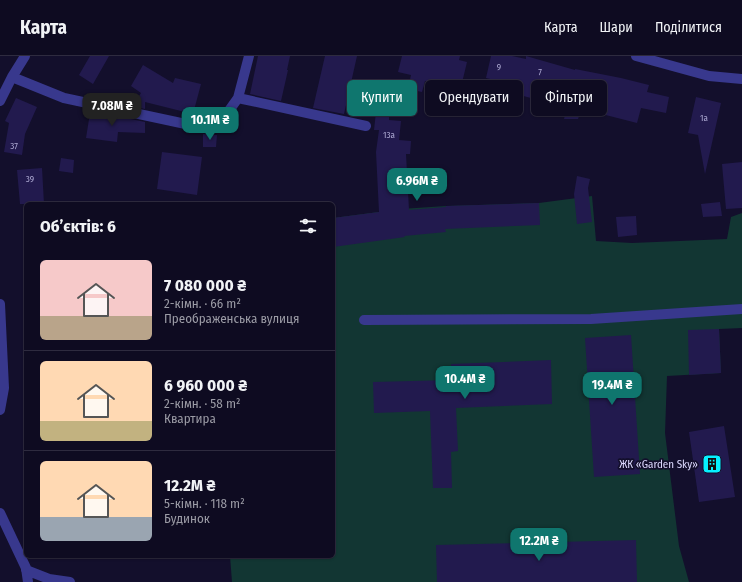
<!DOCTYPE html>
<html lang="uk">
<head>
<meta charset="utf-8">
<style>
	:root { --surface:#0e0b21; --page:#17142a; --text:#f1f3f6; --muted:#9b9ba5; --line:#2e2b3f; --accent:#0f766e }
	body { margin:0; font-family:"Fira Sans Condensed",sans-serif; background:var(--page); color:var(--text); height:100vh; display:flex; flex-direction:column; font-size:15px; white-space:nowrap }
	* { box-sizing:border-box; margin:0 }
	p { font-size:13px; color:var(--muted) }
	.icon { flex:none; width:22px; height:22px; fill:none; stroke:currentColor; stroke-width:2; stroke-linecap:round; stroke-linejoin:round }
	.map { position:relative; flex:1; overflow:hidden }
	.sheet { position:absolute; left:24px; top:146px; width:311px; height:356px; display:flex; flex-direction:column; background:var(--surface); border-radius:6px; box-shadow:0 1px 3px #0004,0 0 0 1px var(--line) }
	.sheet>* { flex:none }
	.banner { position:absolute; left:347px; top:24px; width:335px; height:36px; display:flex; gap:8px }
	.price { position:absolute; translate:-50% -34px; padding:0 9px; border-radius:8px; background:var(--accent); color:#fff; font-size:13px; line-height:26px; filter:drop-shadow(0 1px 2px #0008) }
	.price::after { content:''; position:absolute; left:50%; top:24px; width:12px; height:9px; margin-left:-6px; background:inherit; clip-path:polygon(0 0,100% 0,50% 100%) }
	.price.current { background:#222; color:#fff }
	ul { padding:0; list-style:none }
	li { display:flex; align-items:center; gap:12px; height:100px; padding:0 16px }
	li+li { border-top:1px solid var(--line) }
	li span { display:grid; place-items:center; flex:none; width:112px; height:80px; border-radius:6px; color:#555 }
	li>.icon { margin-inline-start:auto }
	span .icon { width:48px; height:48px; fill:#fffc; stroke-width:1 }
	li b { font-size:17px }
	h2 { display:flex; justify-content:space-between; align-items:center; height:48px; padding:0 16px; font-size:17px }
	.chip { padding:0 14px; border-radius:6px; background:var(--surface); box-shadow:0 1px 3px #0004,0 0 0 1px var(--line); font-size:14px; line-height:36px }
	.chip.current { background:var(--accent); color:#fff }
	header { display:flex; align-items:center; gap:24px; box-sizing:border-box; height:56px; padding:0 20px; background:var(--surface); border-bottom:1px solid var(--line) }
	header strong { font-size:19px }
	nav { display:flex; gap:22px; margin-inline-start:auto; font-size:14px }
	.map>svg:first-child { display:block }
</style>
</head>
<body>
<header>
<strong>Карта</strong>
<nav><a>Карта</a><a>Шари</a><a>Поділитися</a></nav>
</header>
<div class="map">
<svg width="742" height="526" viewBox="0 0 742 526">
	<rect width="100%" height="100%" fill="#130f2c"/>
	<!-- green -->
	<path fill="#123633" d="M592,140L596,185L632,187L727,183L731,161L742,157V272L719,273L721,317L667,320L665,377L679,490L689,526H232L230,500H333V162L401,153L446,150L539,147Z"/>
	<!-- building -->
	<path fill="#221a4e" d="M90,0H109L93,28L79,19Z
		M258,0H290L287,14H288L281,45L250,38Z
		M325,0H357L344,58L313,52Z
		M402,0H460L459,4L467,6L461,31L451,29V31L425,25L422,36L408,33L411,19L398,16Z
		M491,0H512L526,3V0L575,14V13L621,22L649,29L647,36L669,41L666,57L641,52L637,67L590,55V59L580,57L578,63H564L572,30L548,23L542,45L516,38L519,30L486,22Z
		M143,9L173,27L175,22L201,28L193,58L145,46V53L133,50L141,37L131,30Z
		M696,41L721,47L705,118L698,79L688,77Z
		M16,42L37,51L25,78L22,99L4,96L9,67L5,65Z
		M376,56L389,58V64L401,65L399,84L411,85L410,98H406L409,154L446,151V150L539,147L540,169L445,173L446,176L404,180L405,181L333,191V162L379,156L376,96L379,74H374Z
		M90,57L126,62L145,66V77L118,76L117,86L86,82Z
		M203,78L217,79L216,91H203Z
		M162,96L202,101L197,139L157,133Z
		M61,102L74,104L73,117L59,115Z
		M742,106V152L726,153L722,108Z
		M42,112L44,148H20L17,114Z
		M577,120L590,123L588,132L592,166L577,168L574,138Z
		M720,146L722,160L703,161L701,148Z
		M636,160L637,179L618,181L616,161Z
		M719,273L721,317L689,319L688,274Z
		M631,279L640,418L594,421L585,282Z
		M551,304L552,348L456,352L458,395L451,396L452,432H433L430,355L374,357L373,326L452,324L451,308Z
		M724,370L735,441L699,446L689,376Z
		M636,484L637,526H437L436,489Z"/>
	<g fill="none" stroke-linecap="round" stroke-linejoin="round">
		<!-- minor -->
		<path stroke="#38388d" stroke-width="10" d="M636,0L709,20L742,23
			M12,21L64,42L195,70H218L238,42L249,0
			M238,42L366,70
			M0,45L12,21L25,0
			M0,248L4,332L0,354
			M364,264L591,263L742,253
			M0,457L26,512L28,526
			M26,514L49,523L70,526"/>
	</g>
	<!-- icons -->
	<defs>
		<g id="building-square" transform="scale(1)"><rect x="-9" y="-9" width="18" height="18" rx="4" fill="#06f1ff" stroke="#130f2c"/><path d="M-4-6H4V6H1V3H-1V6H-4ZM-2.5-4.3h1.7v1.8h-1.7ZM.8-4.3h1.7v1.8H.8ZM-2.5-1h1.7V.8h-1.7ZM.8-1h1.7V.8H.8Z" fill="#111"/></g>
	</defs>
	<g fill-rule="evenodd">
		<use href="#building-square" x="712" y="408"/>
	</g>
	<g text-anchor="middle" stroke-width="3.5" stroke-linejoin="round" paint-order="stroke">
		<!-- number labels -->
		<g font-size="9" fill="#aeaad3">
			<text x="499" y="14">9</text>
			<text x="540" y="19">7</text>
			<text x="704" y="65">1а</text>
			<text x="389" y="82">13а</text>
			<text x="14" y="93">37</text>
			<text x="30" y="126">39</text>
		</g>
		<!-- poi labels -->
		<g font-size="11" fill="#dddaff" stroke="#130f2c" text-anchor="end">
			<text x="698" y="412">ЖК «Garden Sky»</text>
		</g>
	</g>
</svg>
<b class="price current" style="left:112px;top:71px">7.08M ₴</b>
<b class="price" style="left:210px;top:85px">10.1M ₴</b>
<b class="price" style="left:417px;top:146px">6.96M ₴</b>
<b class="price" style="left:465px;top:344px">10.4M ₴</b>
<b class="price" style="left:612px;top:350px">19.4M ₴</b>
<b class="price" style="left:539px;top:506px">12.2M ₴</b>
<div class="banner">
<a class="chip current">Купити</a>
<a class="chip">Орендувати</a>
<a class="chip">Фільтри</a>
</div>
<section class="sheet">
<h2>Об’єктів: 6<svg class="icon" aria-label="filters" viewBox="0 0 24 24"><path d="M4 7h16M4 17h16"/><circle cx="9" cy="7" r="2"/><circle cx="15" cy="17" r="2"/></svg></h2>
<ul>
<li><span style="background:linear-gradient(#f6c9c9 70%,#b9a48a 0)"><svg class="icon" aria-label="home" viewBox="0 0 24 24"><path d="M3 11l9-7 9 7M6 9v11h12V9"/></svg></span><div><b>7 080 000 ₴</b><p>2-кімн. · 66 m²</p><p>Преображенська вулиця</p></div></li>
<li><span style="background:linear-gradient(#ffd9b3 75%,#c2b280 0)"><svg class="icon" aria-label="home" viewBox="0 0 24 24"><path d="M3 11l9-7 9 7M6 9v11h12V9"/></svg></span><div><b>6 960 000 ₴</b><p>2-кімн. · 58 m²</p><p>Квартира</p></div></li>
<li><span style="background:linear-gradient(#ffd9b3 70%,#9aa5b1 0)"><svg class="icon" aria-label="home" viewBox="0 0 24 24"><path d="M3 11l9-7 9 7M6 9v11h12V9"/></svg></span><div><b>12.2M ₴</b><p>5-кімн. · 118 m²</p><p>Будинок</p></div></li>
</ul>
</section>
</div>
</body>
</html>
